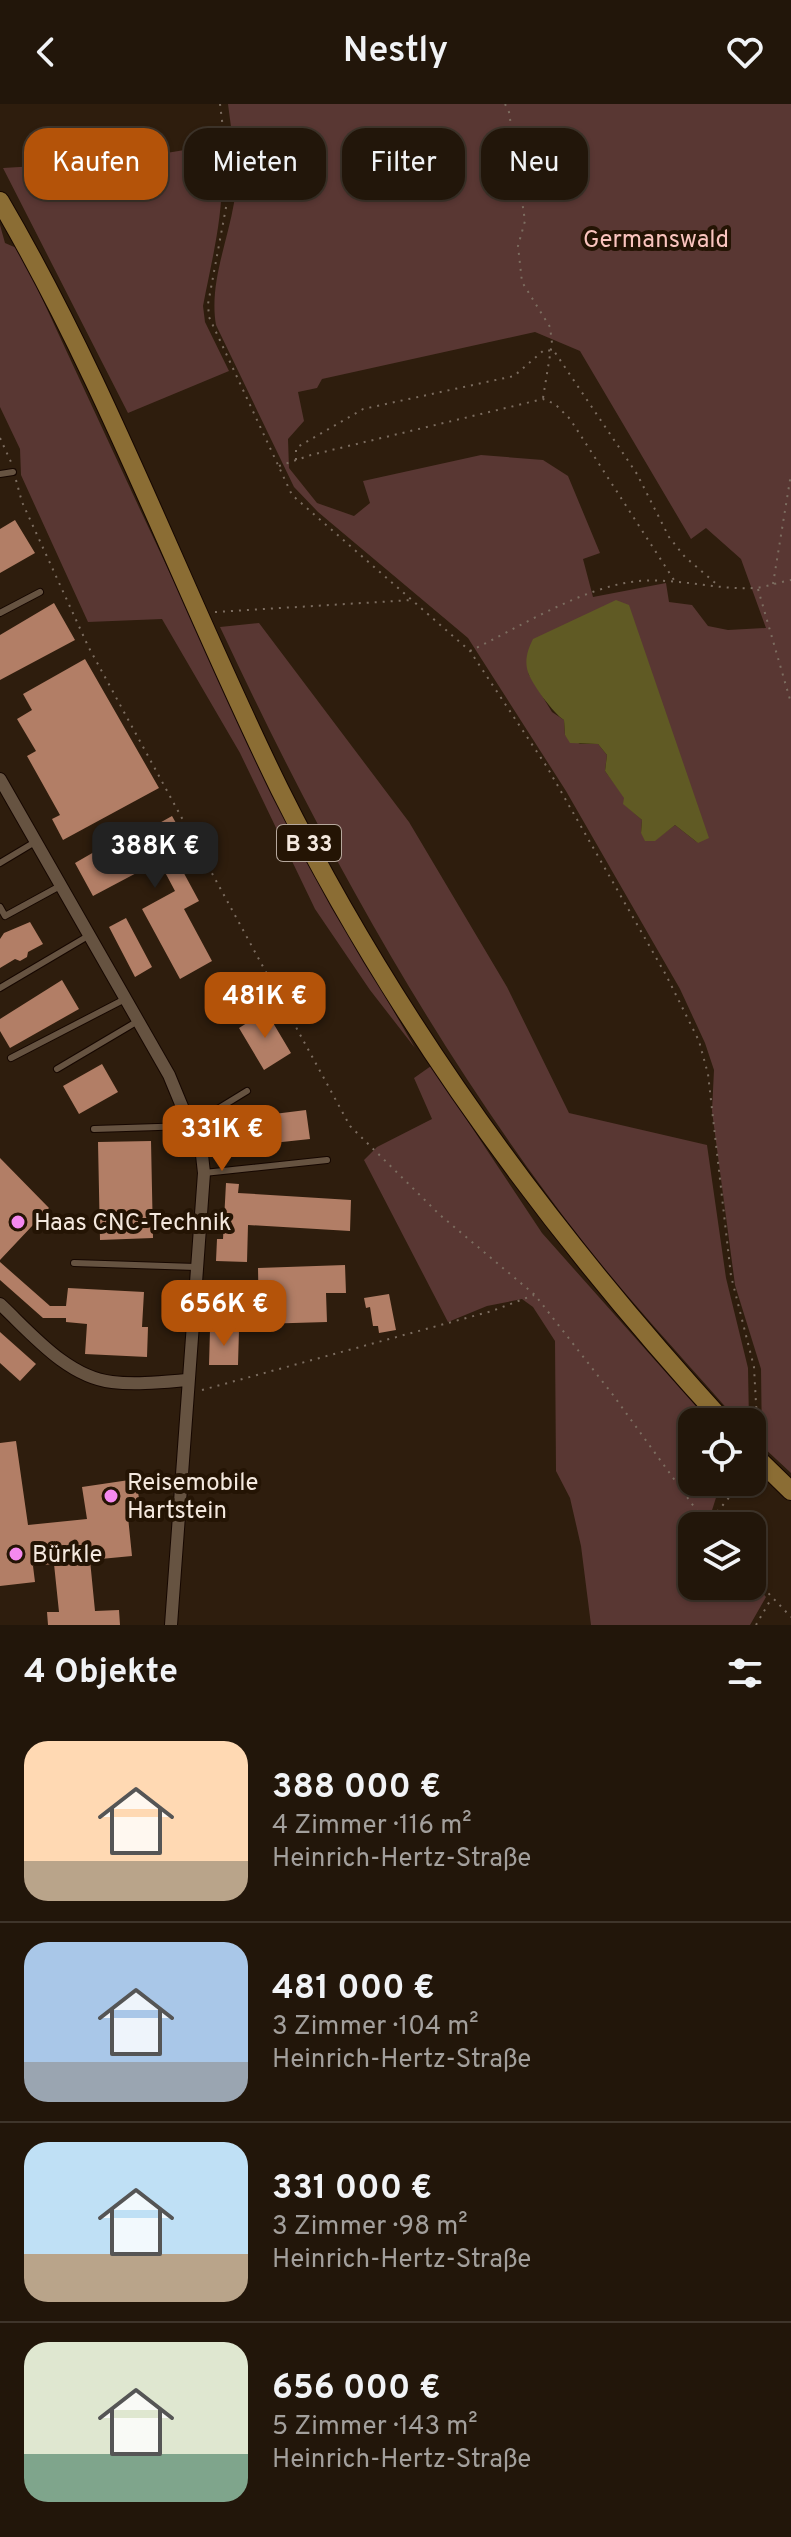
<!DOCTYPE html>
<html lang="de">
<head>
<meta charset="utf-8">
<style>
	:root { --surface:#22160a; --page:#2a1f13; --text:#f1f3f6; --muted:#a29f9c; --line:#3f352b; --accent:#b45309 }
	body { margin:0; font-family:Overpass,sans-serif; background:var(--page); color:var(--text); height:100vh; display:flex; flex-direction:column; font-size:30px; white-space:nowrap }
	* { box-sizing:border-box; margin:0 }
	p { font-size:26px; color:var(--muted) }
	.icon { flex:none; width:44px; height:44px; fill:none; stroke:currentColor; stroke-width:2; stroke-linecap:round; stroke-linejoin:round }
	.map { position:relative; height:1521px; overflow:hidden }
	.details { display:flex; flex-direction:column; background:var(--surface); flex:1 }
	.details>* { flex:none }
	.hud { position:absolute; left:24px; top:24px; width:744px; height:72px; display:flex; gap:16px }
	.fabs { position:absolute; left:678px; top:1304px; display:grid; gap:16px }
	.fabs a { display:grid; place-items:center; width:88px; height:88px; border-radius:16px; background:var(--surface); box-shadow:0 2px 6px #0004,0 0 0 2px var(--line); font-size:40px }
	.price { position:absolute; translate:-50% -68px; padding:0 18px; border-radius:16px; background:var(--accent); color:#fff; font-size:26px; line-height:52px; filter:drop-shadow(0 2px 4px #0008) }
	.price::after { content:''; position:absolute; left:50%; top:48px; width:24px; height:18px; margin-left:-12px; background:inherit; clip-path:polygon(0 0,100% 0,50% 100%) }
	.price.selected { background:#222; color:#fff }
	ul { padding:0; list-style:none }
	li { display:flex; align-items:center; gap:24px; height:200px; padding:0 24px }
	li+li { border-top:2px solid var(--line) }
	li span { display:grid; place-items:center; flex:none; width:224px; height:160px; border-radius:24px; color:#555 }
	li>.icon { margin-inline-start:auto }
	span .icon { width:96px; height:96px; fill:#fffc; stroke-width:1 }
	li b { font-size:34px }
	h2 { display:flex; justify-content:space-between; align-items:center; height:96px; padding:0 24px; font-size:34px }
	.tag { padding:0 28px; border-radius:24px; background:var(--surface); box-shadow:0 2px 6px #0004,0 0 0 2px var(--line); font-size:28px; line-height:72px }
	.tag.selected { background:var(--accent); color:#fff }
	header { display:flex; justify-content:space-between; align-items:center; height:104px; padding:0 24px; background:var(--surface); font-size:36px; font-weight:600 }
	.map>svg:first-child { display:block }
</style>
</head>
<body>
<header><svg class="icon" aria-label="back" viewBox="0 0 24 24"><path d="M15 5l-7 7 7 7"/></svg>Nestly<svg class="icon" aria-label="heart" viewBox="0 0 24 24"><path d="M12 20l-8-8c-3-5 5-10 8-4 3-6 11-1 8 4z"/></svg></header>
<div class="map">
<svg width="791" height="1521" viewBox="0 0 791 1521">
	<rect width="100%" height="100%" fill="#2e1d0d"/>
	<!-- green -->
	<path fill="#593733" fill-rule="evenodd" d="M228,0H791V1369L762,1342L761,1265L735,1181L712,1007L714,966L705,939L680,885L566,687L468,534L318,408L294,383L216,221C209,180 227,140 234,99C239,67 232,33 228,0ZM535,228L580,247L691,435L706,424L741,455L766,524L728,526L708,522L692,501L669,498L666,479L593,493L583,455L600,449L568,372L543,356L481,351L363,377L370,399L354,412L317,399L289,364L288,335L304,317L298,288L317,284L322,275ZM528,569L698,739L675,721L655,736L641,729L642,716L624,700L625,694L605,667L607,651L598,640H580L565,631L564,616L552,608Z
		M220,40C227,99 214,145 203,202L205,218L229,267L128,309L3,64L119,57Z
		M0,121L5,139L19,145C145,414 265,687 415,944L370,886L315,805L240,649L162,515L88,518L21,371L20,345L0,303Z
		M259,519L409,718L507,883L569,1009L707,1041L726,1174L748,1264L749,1318H739C687,1259 633,1201 584,1139C437,951 321,739 220,523Z
		M431,962L542,1129L710,1318H692V1378H721L707,1422H692V1482H752V1476L766,1493L750,1521H591L581,1442L570,1394L556,1367L555,1237L533,1203L522,1195L487,1202L448,1218L364,1056L377,1043L432,1015L414,974Z"/>
	<!-- water -->
	<path fill="#605a24" d="M616,496L629,501L709,734L698,739L675,721L655,737H645L641,729L642,716L623,700L624,694L605,667L607,651L598,640L570,639L565,631L564,616C554,610 531,579 528,568C524,556 528,545 533,535Z"/>
	<!-- building -->
	<path fill="#b27e66" d="M15,416L35,449L0,469V425Z
		M54,499L75,536L0,576V531Z
		M85,555L159,684L63,736L52,715L60,711L27,652L36,647L17,615L32,606L23,590Z
		M172,712L188,740L173,749L199,797L184,805L212,857L180,875L142,805L175,787L159,757L93,792L75,759L101,744L104,750Z
		M126,814L152,863L135,873L109,823Z
		M30,818L43,840L28,848L27,853L20,857L15,855L0,864V835L4,829Z
		M62,876L79,905L10,944L0,927V915Z
		M266,907L291,949L264,966L239,924Z
		M102,960L118,988L79,1010L63,982Z
		M306,1006L310,1035L245,1042L241,1014Z
		M151,1037L153,1134L100,1136L98,1038Z
		M0,1054L49,1104L0,1156Z
		M226,1079L239,1080L238,1089L351,1096L350,1127L248,1121L247,1158L216,1157L217,1135H223Z
		M0,1158L50,1202H66L68,1184L144,1188L142,1223H148L147,1253L85,1250L87,1220L66,1218V1214H43L0,1176Z
		M345,1161L346,1189H326L327,1218L259,1220L258,1164Z
		M389,1190L396,1226L379,1229L378,1222H373L370,1203L366,1204L364,1194Z
		M210,1226H239L238,1261H209Z
		M0,1228L36,1260L20,1277L0,1259Z
		M16,1337L28,1421L87,1415L82,1383L136,1375L140,1401L127,1403L132,1452L90,1456L95,1507L119,1506L120,1521H48L47,1508H59L54,1460L33,1462L35,1478L0,1482V1339Z"/>
	<g fill="none" stroke-linecap="round" stroke-linejoin="round">
		<!-- service casing -->
		<g stroke="#160700" stroke-width="8">
			<path id="service" d="M0,370L13,368
				M0,509L40,488
				M0,759L35,738
				M0,803L5,812L60,782
				M0,884L88,832
				M11,954L125,895
				M57,965L138,917
				M94,1025L190,1022L247,987
				M204,1069L327,1056
				M74,1159L196,1163"/>
		</g>
		<!-- minor casing -->
		<g stroke="#160700" stroke-width="14">
			<path id="minor" d="M0,675L169,971L202,1051L204,1069L171,1521
				M0,1200C31,1229 67,1273 112,1278C136,1281 163,1278 187,1276"/>
		</g>
		<!-- primary casing -->
		<g stroke="#160700" stroke-width="20">
			<path id="primary" d="M0,97C110,285 184,491 280,686C395,917 550,1128 724,1318
				M752,1349L791,1387"/>
		</g>
		<!-- path -->
		<path stroke="#7c6d60" stroke-width="2" stroke-dasharray="2 6" stroke-linecap="butt" d="M220,0L230,82L208,200L209,213L292,391L470,547L547,663L666,871L699,937L708,970L731,1172L754,1263L758,1336
			M505,0L509,8L525,117L518,142L522,178L550,223L552,239L543,294
			M0,334L11,358
			M296,356V344L363,305L514,272L544,246L554,247L637,370L669,433L685,453L720,483
			M279,362L311,351L543,295L555,300L570,315L674,476
			M16,376L22,398L88,542L350,1022L440,1111L535,1191L613,1291L708,1422
			M773,480L791,370
			M758,485L791,599
			M215,508L412,496
			M470,547C520,523 584,482 639,477C679,474 716,486 755,484C767,483 779,478 791,476
			M202,1286L492,1207L534,1191
			M707,1420L742,1378
			M752,1472L791,1513
			M756,1521L771,1495"/>
		<!-- service -->
		<use href="#service" stroke="#665341" stroke-width="6"/>
		<!-- minor -->
		<use href="#minor" stroke="#665341" stroke-width="12"/>
		<!-- primary -->
		<use href="#primary" stroke="#8b6d34" stroke-width="18"/>
	</g>
	<!-- markers -->
	<g fill="#f589ef" stroke="#241404" stroke-width="3">
		<circle cx="18" cy="1118" r="8"/>
		<circle cx="111" cy="1392" r="8"/>
		<circle cx="16" cy="1450" r="8"/>
	</g>
	<g text-anchor="middle" stroke-width="8" stroke-linejoin="round" paint-order="stroke">
		<!-- shield labels -->
		<rect fill="#241404" stroke="#b6a89d" stroke-width="2" x="277" y="721" width="64" height="36" rx="6"/>
		<g font-size="22" font-weight="bold" fill="#f4e8de">
			<text x="309" y="747">B 33</text>
		</g>
		<!-- park labels -->
		<g font-size="24" fill="#fac4be" stroke="#241404">
			<text x="656" y="143">Germanswald</text>
		</g>
		<!-- poi labels -->
		<g font-size="24" fill="#f4e8de" stroke="#241404" text-anchor="start">
			<text x="34" y="1126">Haas CNC-Technik</text>
			<text x="127" y="1386">Reisemobile<tspan x="127" dy="28">Hartstein</tspan></text>
			<text x="32" y="1458">Bürkle</text>
		</g>
	</g>
</svg>
<div class="fabs">
<a><svg class="icon" aria-label="locate" viewBox="0 0 24 24"><circle cx="12" cy="12" r="6"/><path d="M12 2v4M12 18v4M2 12h4M18 12h4"/></svg></a>
<a><svg class="icon" aria-label="layers" viewBox="0 0 24 24"><path d="M12 4l9 5-9 5-9-5zM3 14l9 5 9-5"/></svg></a>
</div>
<b class="price selected" style="left:155px;top:786px">388K €</b>
<b class="price" style="left:265px;top:936px">481K €</b>
<b class="price" style="left:222px;top:1069px">331K €</b>
<b class="price" style="left:224px;top:1244px">656K €</b>
<div class="hud">
<a class="tag selected">Kaufen</a>
<a class="tag">Mieten</a>
<a class="tag">Filter</a>
<a class="tag">Neu</a>
</div>
</div>
<section class="details">
<h2>4 Objekte<svg class="icon" aria-label="filters" viewBox="0 0 24 24"><path d="M4 7h16M4 17h16"/><circle cx="9" cy="7" r="2"/><circle cx="15" cy="17" r="2"/></svg></h2>
<ul>
<li><span style="background:linear-gradient(#ffd9b3 75%,#b9a48a 0)"><svg class="icon" aria-label="home" viewBox="0 0 24 24"><path d="M3 11l9-7 9 7M6 9v11h12V9"/></svg></span><div><b>388 000 €</b><p>4 Zimmer · 116 m²</p><p>Heinrich-Hertz-Straße</p></div></li>
<li><span style="background:linear-gradient(#a9c7e8 75%,#9aa5b1 0)"><svg class="icon" aria-label="home" viewBox="0 0 24 24"><path d="M3 11l9-7 9 7M6 9v11h12V9"/></svg></span><div><b>481 000 €</b><p>3 Zimmer · 104 m²</p><p>Heinrich-Hertz-Straße</p></div></li>
<li><span style="background:linear-gradient(#bfe0f5 70%,#b9a48a 0)"><svg class="icon" aria-label="home" viewBox="0 0 24 24"><path d="M3 11l9-7 9 7M6 9v11h12V9"/></svg></span><div><b>331 000 €</b><p>3 Zimmer · 98 m²</p><p>Heinrich-Hertz-Straße</p></div></li>
<li><span style="background:linear-gradient(#dfe7d0 70%,#7fa58c 0)"><svg class="icon" aria-label="home" viewBox="0 0 24 24"><path d="M3 11l9-7 9 7M6 9v11h12V9"/></svg></span><div><b>656 000 €</b><p>5 Zimmer · 143 m²</p><p>Heinrich-Hertz-Straße</p></div></li>
</ul>
</section>
</body>
</html>
